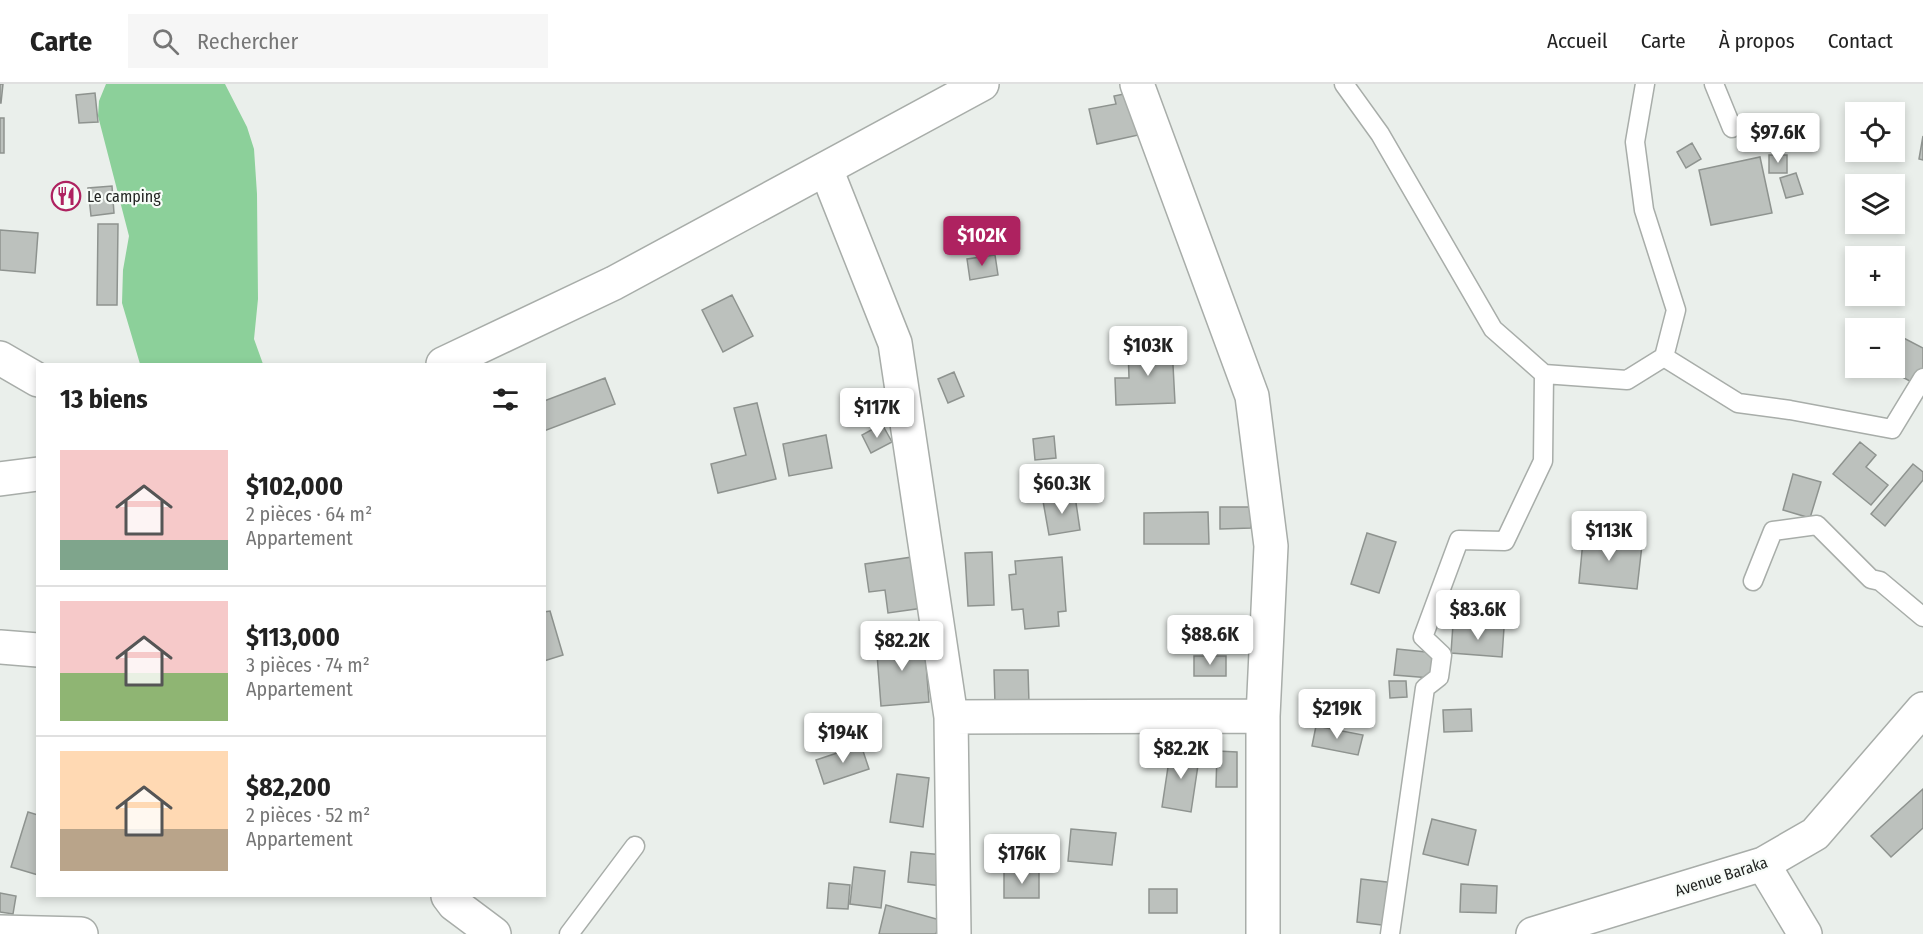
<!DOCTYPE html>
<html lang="fr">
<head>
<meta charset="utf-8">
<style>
	:root { --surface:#fff; --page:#f6f6f6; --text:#222; --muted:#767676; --line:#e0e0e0; --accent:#ae2260 }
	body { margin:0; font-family:"Fira Sans Condensed",sans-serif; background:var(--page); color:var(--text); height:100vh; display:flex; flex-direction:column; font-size:22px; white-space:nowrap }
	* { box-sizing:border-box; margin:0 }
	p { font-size:20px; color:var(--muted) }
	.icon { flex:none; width:33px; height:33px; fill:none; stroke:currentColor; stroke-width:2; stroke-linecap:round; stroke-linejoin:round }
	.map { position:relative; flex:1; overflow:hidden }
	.drawer { position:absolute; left:36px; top:279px; width:510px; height:534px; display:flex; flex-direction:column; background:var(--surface); border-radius:0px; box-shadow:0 3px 9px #0003 }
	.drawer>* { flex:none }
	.tools { position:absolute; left:1845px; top:18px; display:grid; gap:12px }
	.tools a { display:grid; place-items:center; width:60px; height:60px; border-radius:0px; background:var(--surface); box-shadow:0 3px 9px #0003; font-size:30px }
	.price { position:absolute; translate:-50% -51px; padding:0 14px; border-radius:6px; background:#fff; color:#222; font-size:20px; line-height:39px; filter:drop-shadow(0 2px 3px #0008) }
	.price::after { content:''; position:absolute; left:50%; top:36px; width:18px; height:14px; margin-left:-9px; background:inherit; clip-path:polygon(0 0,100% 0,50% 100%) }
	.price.current { background:var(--accent); color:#fff }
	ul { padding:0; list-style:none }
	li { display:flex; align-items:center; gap:18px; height:150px; padding:0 24px }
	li+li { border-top:2px solid var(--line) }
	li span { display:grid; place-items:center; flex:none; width:168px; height:120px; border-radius:0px; color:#555 }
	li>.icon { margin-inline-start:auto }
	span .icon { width:72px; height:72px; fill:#fffc; stroke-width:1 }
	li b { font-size:26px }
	h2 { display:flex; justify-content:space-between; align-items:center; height:72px; padding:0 24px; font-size:26px }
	header { display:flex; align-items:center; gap:36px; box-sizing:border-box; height:84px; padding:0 30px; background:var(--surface); border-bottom:2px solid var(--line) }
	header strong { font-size:28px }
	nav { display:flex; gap:33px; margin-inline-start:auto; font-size:21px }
	.search { width:420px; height:54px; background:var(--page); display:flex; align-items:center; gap:15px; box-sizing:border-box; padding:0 21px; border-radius:0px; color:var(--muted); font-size:22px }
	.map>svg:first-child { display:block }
</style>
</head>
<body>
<header>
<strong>Carte</strong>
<div class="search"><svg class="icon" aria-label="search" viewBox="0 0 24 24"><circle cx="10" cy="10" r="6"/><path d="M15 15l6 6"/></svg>Rechercher</div>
<nav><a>Accueil</a><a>Carte</a><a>À propos</a><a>Contact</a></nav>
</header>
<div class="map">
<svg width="1923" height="850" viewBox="0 0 1923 850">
	<rect width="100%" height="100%" fill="#eaefeb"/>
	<!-- water -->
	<path fill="#8cd09a" d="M106,0H225L247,43L254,65L257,110L258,215L254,255L263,280H140L122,219L123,186L129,152L98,32L99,17Z"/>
	<!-- building -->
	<path fill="#bcc1bd" stroke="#8e938f" stroke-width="1.5" d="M0,0H3L1,19H0Z
		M1134,8L1143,50L1097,60L1089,25L1116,20L1114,12Z
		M95,9L98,38L79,39L76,11Z
		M0,34H4V69H0Z
		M1923,52V76L1919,75Z
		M1692,59L1701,75L1686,84L1677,68Z
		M1769,71H1787V89H1769Z
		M1760,73L1772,129L1711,141L1699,86Z
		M1796,89L1803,110L1786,114L1780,94Z
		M112,102L114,129L91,132L88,104Z
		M98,140H118L117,221H97Z
		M0,146L38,149L35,189L0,186Z
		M995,171L998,191L970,196L967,175Z
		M732,211L753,252L723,268L702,226Z
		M1894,249L1923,264V291L1917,301L1886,284H1894Z
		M1172,262L1175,319L1116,321L1115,294H1129L1128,263Z
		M954,288L964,312L948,319L938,295Z
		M605,294L615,320L544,347V317Z
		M757,319L776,395L718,409L711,380L746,371L734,324Z
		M882,340L892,358L871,369L862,351Z
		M826,351L832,384L789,392L783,360Z
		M1054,352L1056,374L1035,376L1033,355Z
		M1860,358L1876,371L1866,383L1888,401L1871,421L1833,390Z
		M1913,380L1923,388V396L1885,442L1871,430Z
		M1793,390L1821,398L1810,434L1783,426Z
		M1075,412L1080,446L1049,451L1043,417Z
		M1220,423H1251V444L1220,445Z
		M1208,428L1209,460H1144V429Z
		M1584,446L1608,448L1607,459L1642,461L1637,505L1579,499Z
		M1367,449L1396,458L1379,509L1351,500Z
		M992,468L994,521L968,522L965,469Z
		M926,471L923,524L888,529L885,506L869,508L865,480Z
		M1062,473L1066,527L1058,528L1059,542L1025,545L1023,525L1012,526L1009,491L1016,490L1015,477Z
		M550,527L563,571L544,577V528Z
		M1453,540L1504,544L1502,573L1451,569Z
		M924,554L929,618L881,622L876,557Z
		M1397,565L1446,570L1443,595L1394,591Z
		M1194,572H1226V592H1194Z
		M994,586H1028L1029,619L995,620Z
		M1389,597H1406L1407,613L1390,614Z
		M1471,625L1472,647L1444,648L1443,626Z
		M1316,642L1363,651L1358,671L1312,662Z
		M861,661L869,685L824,700L816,676Z
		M1171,663L1200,668L1191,728L1162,723Z
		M1217,667L1237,668V703H1216Z
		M897,690L929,694L923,743L890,738Z
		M1923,705V744L1891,773L1871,752Z
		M28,728L38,731V791L11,783Z
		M1432,735L1476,746L1468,781L1423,770Z
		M1071,745L1116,749L1112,781L1068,777Z
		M911,768L955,772L951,803L908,798Z
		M854,783L885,787L881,824L850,820Z
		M1004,788H1039V814H1004Z
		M1361,795L1395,799L1390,842L1357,838Z
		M829,799L850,801L848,825L827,824Z
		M1461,800L1497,802L1496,829L1460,828Z
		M1149,805H1177V829H1149Z
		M0,809L16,812L13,830L0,828Z
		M886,821L940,836L936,850H879Z"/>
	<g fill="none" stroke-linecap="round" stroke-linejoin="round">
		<!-- lane casing -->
		<g stroke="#a8ada9" stroke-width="21">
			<path id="lane" d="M1344,0L1380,50L1493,245L1544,290L1627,296L1664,273L1676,226L1644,126L1635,58L1645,0
				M1714,0L1732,44
				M1664,273L1738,319L1790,326L1892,345L1923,294
				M1753,497L1773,447L1817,441L1871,495L1880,497L1923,533
				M569,850L635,762
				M1390,850L1425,604L1439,593L1442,571L1423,553L1459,456L1505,457L1543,377L1544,290"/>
		</g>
		<!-- street casing -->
		<g stroke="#a8ada9" stroke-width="36">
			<path id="street" d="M1137,0L1252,312L1271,462L1263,632V850
				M826,85L895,259L951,633L954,850
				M0,395L38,390
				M0,563L38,566
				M951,633L1263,632
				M1763,780L1805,850
				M448,812L454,820L494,850
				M0,848L81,850
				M1533,850L1763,780L1815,750L1923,625"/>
		</g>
		<!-- secondary casing -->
		<g stroke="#a8ada9" stroke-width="36">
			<path id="secondary" d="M0,274L38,296
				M443,280L614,199L982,0"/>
		</g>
		<!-- lane -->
		<use href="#lane" stroke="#fff" stroke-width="18"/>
		<!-- street -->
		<use href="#street" stroke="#fff" stroke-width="33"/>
		<!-- secondary -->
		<use href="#secondary" stroke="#fff" stroke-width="33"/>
	</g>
	<!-- icons -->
	<defs>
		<g id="restaurant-ring" transform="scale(1.5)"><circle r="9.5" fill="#f7fcf8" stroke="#ae2260" stroke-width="1.5"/><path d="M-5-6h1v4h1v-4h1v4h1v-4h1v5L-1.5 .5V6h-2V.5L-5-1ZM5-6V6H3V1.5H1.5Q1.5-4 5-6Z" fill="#ae2260"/></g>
	</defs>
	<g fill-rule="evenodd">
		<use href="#restaurant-ring" x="66" y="112"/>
	</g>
	<g text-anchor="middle" stroke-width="4.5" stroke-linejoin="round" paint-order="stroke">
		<!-- poi labels -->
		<g font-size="16" fill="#242624" stroke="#f7fcf8" text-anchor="start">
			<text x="87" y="118">Le camping</text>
		</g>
		<!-- street labels -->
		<g font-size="16" fill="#242624" stroke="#f7fcf8">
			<text transform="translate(1721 792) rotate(-18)" y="6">Avenue Baraka</text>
		</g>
	</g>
</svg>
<div class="tools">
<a><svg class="icon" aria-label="locate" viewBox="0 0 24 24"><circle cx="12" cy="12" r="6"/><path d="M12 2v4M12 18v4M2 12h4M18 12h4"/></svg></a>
<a><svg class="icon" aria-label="layers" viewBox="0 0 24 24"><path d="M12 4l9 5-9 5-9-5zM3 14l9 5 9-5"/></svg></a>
<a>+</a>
<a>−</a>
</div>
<b class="price" style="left:1778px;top:80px">$97.6K</b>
<b class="price current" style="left:982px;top:183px">$102K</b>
<b class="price" style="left:1148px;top:293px">$103K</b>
<b class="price" style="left:877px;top:355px">$117K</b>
<b class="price" style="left:1062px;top:431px">$60.3K</b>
<b class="price" style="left:1609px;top:478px">$113K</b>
<b class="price" style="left:1478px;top:557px">$83.6K</b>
<b class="price" style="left:1210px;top:582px">$88.6K</b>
<b class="price" style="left:902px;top:588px">$82.2K</b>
<b class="price" style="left:1337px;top:656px">$219K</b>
<b class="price" style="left:843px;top:680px">$194K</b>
<b class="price" style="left:1181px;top:696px">$82.2K</b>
<b class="price" style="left:1022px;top:801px">$176K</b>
<section class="drawer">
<h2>13 biens<svg class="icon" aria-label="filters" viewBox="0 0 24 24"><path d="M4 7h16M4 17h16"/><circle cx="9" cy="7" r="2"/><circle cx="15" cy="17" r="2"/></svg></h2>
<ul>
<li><span style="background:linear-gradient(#f6c9c9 75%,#7fa58c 0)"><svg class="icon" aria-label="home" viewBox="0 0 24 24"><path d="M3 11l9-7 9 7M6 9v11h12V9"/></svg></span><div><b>$102,000</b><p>2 pièces · 64 m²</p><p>Appartement</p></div></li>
<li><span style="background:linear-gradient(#f6c9c9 60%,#8fb573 0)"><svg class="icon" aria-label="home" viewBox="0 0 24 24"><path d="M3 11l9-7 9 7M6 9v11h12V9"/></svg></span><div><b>$113,000</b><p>3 pièces · 74 m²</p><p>Appartement</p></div></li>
<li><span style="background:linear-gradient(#ffd9b3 65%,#b9a48a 0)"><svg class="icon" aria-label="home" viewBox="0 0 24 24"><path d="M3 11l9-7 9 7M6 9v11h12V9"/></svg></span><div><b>$82,200</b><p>2 pièces · 52 m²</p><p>Appartement</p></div></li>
</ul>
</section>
</div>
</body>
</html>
